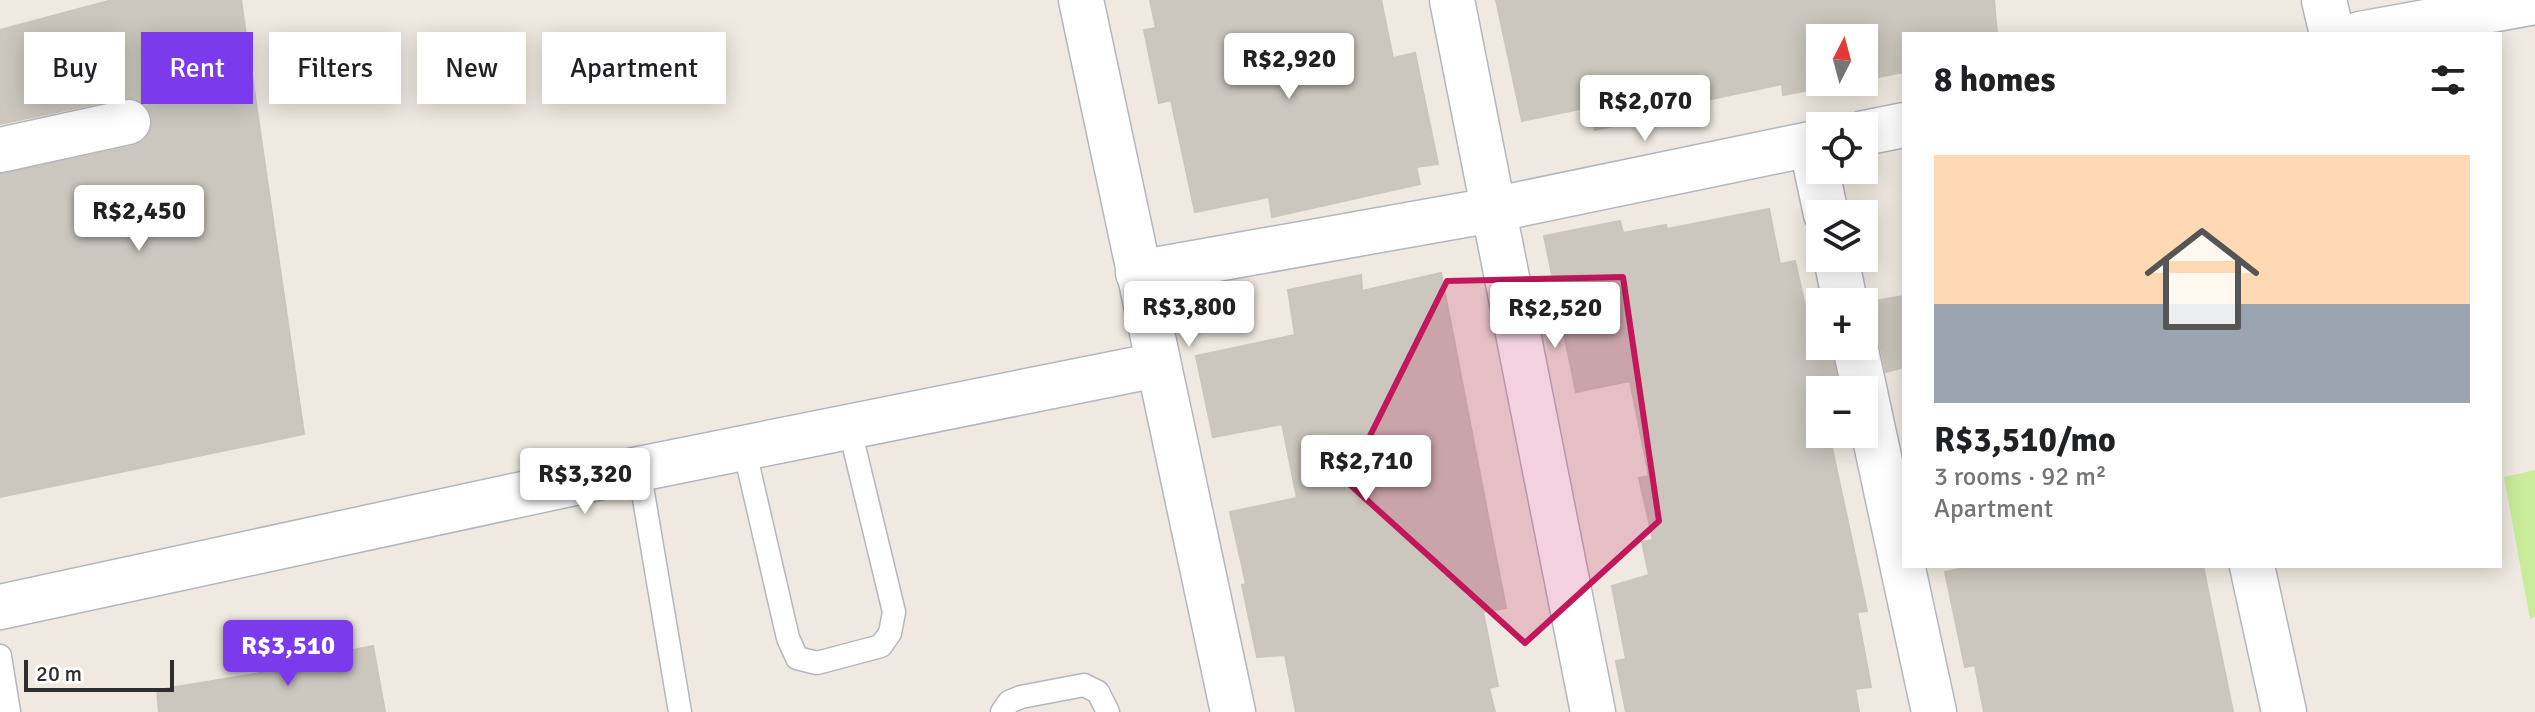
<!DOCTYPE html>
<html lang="en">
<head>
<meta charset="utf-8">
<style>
	:root { --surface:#fff; --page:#f6f6f6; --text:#202124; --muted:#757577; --accent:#7c3aed }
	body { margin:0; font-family:Signika,sans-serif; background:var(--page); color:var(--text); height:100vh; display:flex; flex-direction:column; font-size:30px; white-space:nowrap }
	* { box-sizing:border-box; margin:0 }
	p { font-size:26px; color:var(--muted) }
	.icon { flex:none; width:44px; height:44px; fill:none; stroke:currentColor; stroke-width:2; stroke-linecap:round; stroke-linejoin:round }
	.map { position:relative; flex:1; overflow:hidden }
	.panel { position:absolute; left:1902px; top:32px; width:600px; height:536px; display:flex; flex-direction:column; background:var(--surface); border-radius:0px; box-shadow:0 4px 20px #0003 }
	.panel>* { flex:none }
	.top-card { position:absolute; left:24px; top:32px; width:760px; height:72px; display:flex; gap:16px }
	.needle { width:52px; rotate:6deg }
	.fabs { position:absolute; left:1806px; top:24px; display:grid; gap:16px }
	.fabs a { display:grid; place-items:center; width:72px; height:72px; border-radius:0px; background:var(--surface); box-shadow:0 4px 20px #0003; font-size:40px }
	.scale { position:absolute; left:24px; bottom:20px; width:150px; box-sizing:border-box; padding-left:8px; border:4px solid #2e2e2e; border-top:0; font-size:22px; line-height:28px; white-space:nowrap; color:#2e2e2e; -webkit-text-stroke:6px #fff; paint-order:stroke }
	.price { position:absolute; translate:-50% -68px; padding:0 18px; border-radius:8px; background:#fff; color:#222; font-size:26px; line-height:52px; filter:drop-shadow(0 2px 4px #0008) }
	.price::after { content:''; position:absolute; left:50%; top:48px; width:24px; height:18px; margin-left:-12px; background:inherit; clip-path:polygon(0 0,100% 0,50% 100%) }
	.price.current { background:var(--accent); color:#fff }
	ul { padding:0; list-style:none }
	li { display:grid; align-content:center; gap:16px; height:424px; padding:0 32px }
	li span { display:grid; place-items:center; height:248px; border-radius:0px; color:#555 }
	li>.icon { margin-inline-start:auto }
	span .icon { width:144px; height:144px; fill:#fffc; stroke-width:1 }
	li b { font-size:34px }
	h2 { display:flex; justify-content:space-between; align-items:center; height:96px; padding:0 32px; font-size:34px }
	.pill { padding:0 28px; border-radius:0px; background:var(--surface); box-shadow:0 4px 20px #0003; font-size:28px; line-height:72px }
	.pill.current { background:var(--accent); color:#fff }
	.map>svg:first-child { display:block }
</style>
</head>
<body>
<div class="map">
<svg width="2535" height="712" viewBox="0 0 2535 712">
	<rect width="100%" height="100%" fill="#efe9e1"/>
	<!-- pitch -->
	<path fill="#c9ec9a" d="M2535,470V617L2530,619L2504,477Z"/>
	<!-- building -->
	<path fill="#cbc7bf" stroke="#cbc5ba" stroke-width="2" d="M112,0H241L304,434L0,497V174L134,146L144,141L151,130L152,117L146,105L135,98H123L0,124V30Z
		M1150,0H1381L1393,58L1415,53L1438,164L1416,167L1420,184L1272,217L1269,197L1195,212L1171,100L1159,103L1144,30L1156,28Z
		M1496,0H1994L1997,34H1904V72L1864,80V38H1820V82H1851L1783,95L1782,84L1636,115L1637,121L1595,130L1590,107L1522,121Z
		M1769,209L1780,264L1795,261L1807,314L1820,312V346H1831L1838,386L1820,390V434H1829L1860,578L1867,611L1857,612L1871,687L1855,689L1859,712H1626L1616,661L1626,659L1612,586L1649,575L1642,542L1653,540L1639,478L1649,476L1630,381L1576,392L1544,236L1620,221L1623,233L1666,225L1667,229Z
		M1441,273L1506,608L1483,612L1498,686L1489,688L1495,712H1296L1285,655L1257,657L1242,585L1246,584L1230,512L1297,498L1282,424L1213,437L1196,356L1295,335L1288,290L1361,275L1362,291Z
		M1904,296V367L1886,372L1879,340L1874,330L1864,323V317L1869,302Z
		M1973,566H2203L2233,712H1984L1975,665L1965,667L1945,572Z
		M373,646L385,712H159L157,690L260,673L259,669Z"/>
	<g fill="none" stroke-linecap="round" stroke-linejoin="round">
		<!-- service casing -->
		<g stroke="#b4b7c1" stroke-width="25">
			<path id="service" d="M744,448L788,638L797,658L817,663L881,646L890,633L894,612L849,426
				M639,469L680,712
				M0,656L9,712
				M1002,712L1009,702L1021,697L1084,685L1098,692L1108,712"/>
		</g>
		<!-- minor casing -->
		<g stroke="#b4b7c1" stroke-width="47">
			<path id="minor" d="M1452,0L1593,712
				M2324,0L2332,34
				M2360,34L2535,2
				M1864,133L1904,125
				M1811,144L1826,214
				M0,150L128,122
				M1836,258L1845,302
				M1138,273L1492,210L1820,142
				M1855,346L1934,712
				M2252,566L2284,712
				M0,607L639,469L1157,365"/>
		</g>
		<!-- tertiary casing -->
		<g stroke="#b4b7c1" stroke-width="47">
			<path id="tertiary" d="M1081,0L1233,712"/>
		</g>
		<!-- service -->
		<use href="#service" stroke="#fff" stroke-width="22"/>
		<!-- minor -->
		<use href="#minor" stroke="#fff" stroke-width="44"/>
		<!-- tertiary -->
		<use href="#tertiary" stroke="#fff" stroke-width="44"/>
	</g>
	<!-- marked area -->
	<path fill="#c2185b" fill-opacity="0.2" stroke="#c2185b" stroke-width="6" stroke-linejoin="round" d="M1623,277L1659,521L1525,643L1347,482L1447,281Z"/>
</svg>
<div class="fabs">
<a><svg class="needle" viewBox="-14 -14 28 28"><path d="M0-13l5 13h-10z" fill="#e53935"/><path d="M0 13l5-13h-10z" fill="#757577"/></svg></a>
<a><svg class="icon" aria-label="locate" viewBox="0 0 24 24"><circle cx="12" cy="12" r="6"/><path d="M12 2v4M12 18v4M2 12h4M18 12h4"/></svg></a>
<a><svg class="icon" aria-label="layers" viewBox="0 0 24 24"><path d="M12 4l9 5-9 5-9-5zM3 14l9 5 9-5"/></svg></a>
<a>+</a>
<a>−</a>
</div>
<div class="scale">20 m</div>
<b class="price" style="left:1289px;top:101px">R$2,920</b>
<b class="price" style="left:1645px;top:143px">R$2,070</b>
<b class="price" style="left:139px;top:253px">R$2,450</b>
<b class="price" style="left:1189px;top:349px">R$3,800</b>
<b class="price" style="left:1555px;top:350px">R$2,520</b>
<b class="price" style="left:1366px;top:503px">R$2,710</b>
<b class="price" style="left:585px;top:516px">R$3,320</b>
<b class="price current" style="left:288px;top:688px">R$3,510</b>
<div class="top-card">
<a class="pill">Buy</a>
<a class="pill current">Rent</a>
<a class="pill">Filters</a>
<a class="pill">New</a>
<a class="pill">Apartment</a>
</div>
<section class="panel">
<h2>8 homes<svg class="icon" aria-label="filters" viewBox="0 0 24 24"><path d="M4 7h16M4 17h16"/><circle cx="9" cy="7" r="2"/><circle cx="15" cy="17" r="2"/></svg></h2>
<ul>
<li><span style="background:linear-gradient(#ffd9b3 60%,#9aa5b1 0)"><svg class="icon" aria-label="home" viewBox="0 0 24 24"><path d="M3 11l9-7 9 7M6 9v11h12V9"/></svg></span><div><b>R$3,510/mo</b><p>3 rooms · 92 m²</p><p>Apartment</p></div></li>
</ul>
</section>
</div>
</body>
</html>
